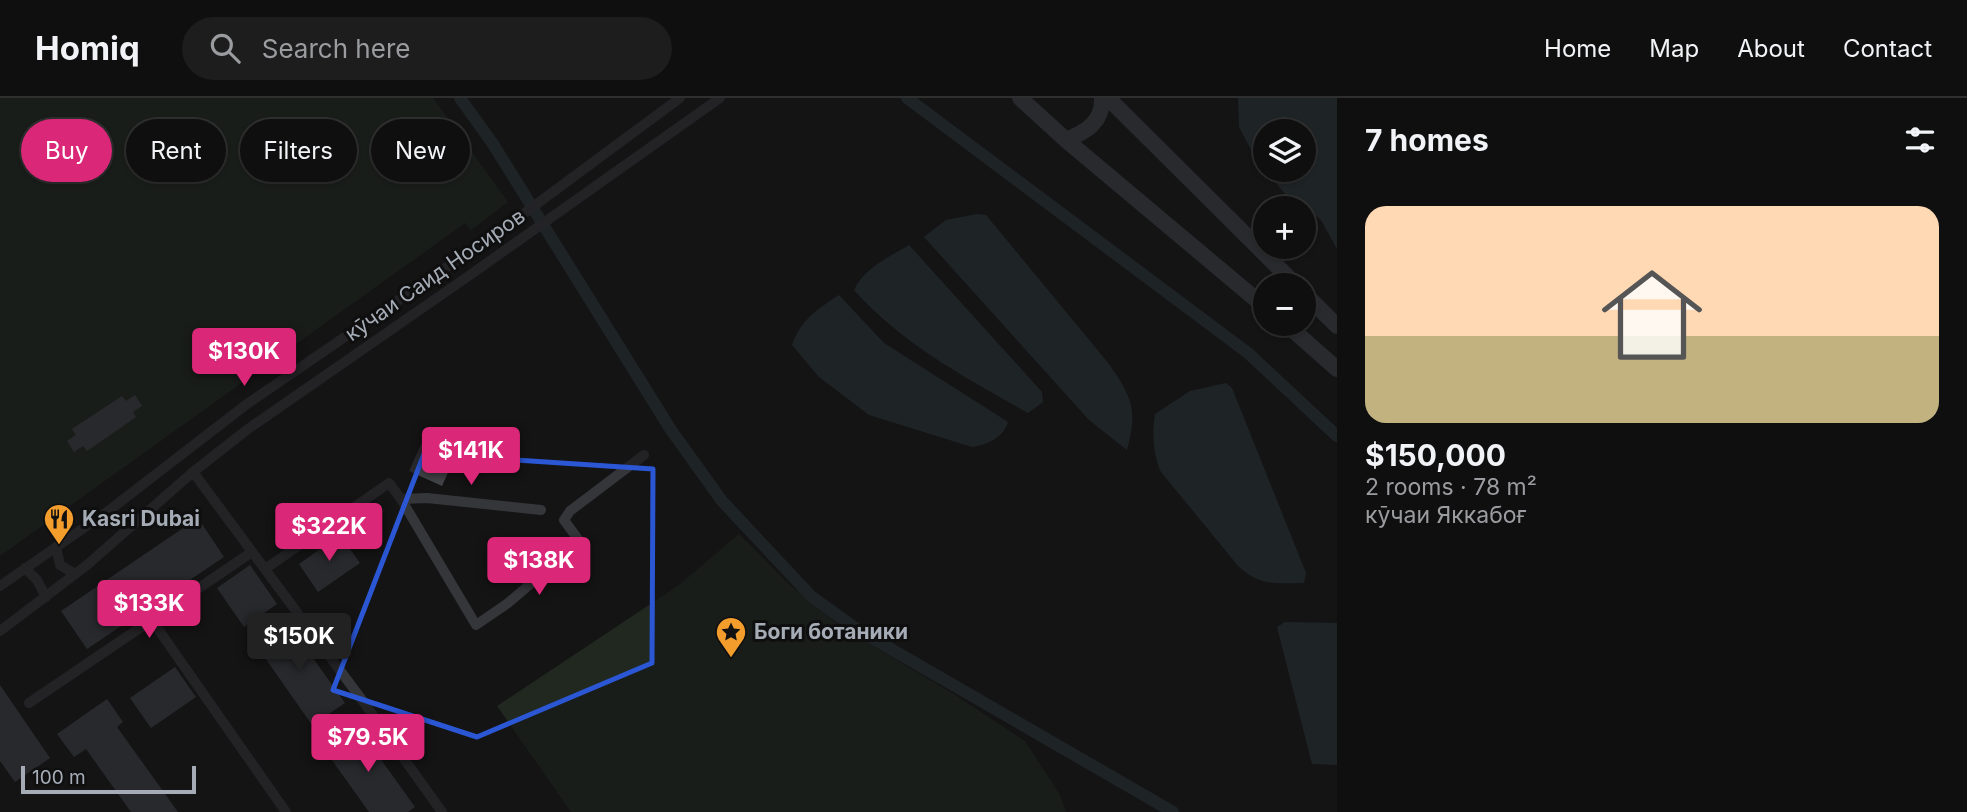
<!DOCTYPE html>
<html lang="en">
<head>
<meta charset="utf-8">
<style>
	:root { --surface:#0f0f10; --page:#1d1d1e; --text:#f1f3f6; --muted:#9b9c9f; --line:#2f2f30; --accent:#db2777 }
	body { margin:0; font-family:Inter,sans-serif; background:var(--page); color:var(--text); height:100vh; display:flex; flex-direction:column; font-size:26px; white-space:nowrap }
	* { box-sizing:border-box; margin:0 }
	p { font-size:23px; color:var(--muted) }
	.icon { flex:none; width:38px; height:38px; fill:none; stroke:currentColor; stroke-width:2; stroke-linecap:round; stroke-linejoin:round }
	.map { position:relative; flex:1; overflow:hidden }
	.drawer { display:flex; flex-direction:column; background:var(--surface); width:630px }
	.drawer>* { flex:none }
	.banner { position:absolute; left:21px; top:21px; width:665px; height:63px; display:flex; gap:14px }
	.controls { position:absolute; left:1253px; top:21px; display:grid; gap:14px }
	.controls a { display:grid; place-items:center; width:63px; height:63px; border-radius:50%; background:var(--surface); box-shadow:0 2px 5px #0004,0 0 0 2px var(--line); font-size:35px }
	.scale { position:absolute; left:21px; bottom:18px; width:175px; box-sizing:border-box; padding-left:7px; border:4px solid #a5acb6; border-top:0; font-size:19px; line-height:24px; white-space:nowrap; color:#a5acb6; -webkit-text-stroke:5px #0f0f10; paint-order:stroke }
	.price { position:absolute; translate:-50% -60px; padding:0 16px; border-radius:7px; background:var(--accent); color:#fff; font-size:23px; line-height:46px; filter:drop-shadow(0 2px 4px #0008) }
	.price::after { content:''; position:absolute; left:50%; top:42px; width:21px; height:16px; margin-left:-10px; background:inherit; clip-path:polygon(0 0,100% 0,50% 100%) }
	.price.current { background:#222; color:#fff }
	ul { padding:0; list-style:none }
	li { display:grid; align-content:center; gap:14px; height:371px; padding:0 28px }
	li span { display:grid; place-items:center; height:217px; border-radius:21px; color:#555 }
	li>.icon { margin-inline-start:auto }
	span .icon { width:126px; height:126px; fill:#fffc; stroke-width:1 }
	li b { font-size:30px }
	h2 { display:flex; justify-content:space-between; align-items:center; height:84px; padding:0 28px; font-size:30px }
	.tag { padding:0 24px; border-radius:32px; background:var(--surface); box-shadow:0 2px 5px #0004,0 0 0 2px var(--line); font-size:24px; line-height:63px }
	.tag.current { background:var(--accent); color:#fff }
	header { display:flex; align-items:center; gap:42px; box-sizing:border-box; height:98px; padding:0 35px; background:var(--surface); border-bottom:2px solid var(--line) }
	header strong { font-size:33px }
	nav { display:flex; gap:38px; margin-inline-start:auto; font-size:24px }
	.search { width:490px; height:63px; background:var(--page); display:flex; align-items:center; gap:18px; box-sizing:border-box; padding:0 24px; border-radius:38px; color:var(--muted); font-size:26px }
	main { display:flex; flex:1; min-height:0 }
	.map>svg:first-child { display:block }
</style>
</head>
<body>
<header>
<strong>Homiq</strong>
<div class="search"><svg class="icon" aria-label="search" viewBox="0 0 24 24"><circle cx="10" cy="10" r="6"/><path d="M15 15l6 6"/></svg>Search here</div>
<nav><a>Home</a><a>Map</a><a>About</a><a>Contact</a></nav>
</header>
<main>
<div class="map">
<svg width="1337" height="714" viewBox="0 0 1337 714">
	<rect width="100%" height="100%" fill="#141415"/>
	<!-- green -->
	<path fill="#202820" d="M0,0H433L508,104L471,132L465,125L0,458Z
		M739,436L791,488L843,530L949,593L1025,643L1060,697L1066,714H571L497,608L679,487Z"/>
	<!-- water -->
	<path fill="#2c363b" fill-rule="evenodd" d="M1238,0H1337V151L1321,122L1310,113L1293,105L1257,63L1239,29ZM1304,33V72H1265V33Z
		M977,116L986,117L1109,266C1132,299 1138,312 1127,352L1089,322L924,139L946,122Z
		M909,147L1042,294L1043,304L1028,315C965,279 903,247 854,192C864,170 889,159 909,147Z
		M839,197L884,245L1008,324C1004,339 987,347 972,349L869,317L819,279L792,247C801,221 818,211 839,197Z
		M1226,285L1232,290L1306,475L1304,485C1275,485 1262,489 1239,469L1161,374C1153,356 1152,336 1155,316L1190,293Z
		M1285,524L1337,525V667L1312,666L1277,529Z"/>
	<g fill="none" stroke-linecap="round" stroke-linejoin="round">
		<!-- canal -->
		<path stroke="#2c363b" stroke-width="12" d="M460,0L493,46L671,332L722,403L811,498L858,532L1173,714
			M907,0L1248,255L1337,338"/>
	</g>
	<!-- building -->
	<path fill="#424448" d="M135,297L142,308L133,314L136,319L87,353L83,348L74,354L67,343L76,337L72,331L122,298L126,303Z
		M429,329L462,343L442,388L409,373Z
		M198,420L224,459L87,551L61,513Z
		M340,437L360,465L318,494L299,466Z
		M250,467L277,506L244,529L217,490Z
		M286,522L345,605L312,627L254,544Z
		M175,569L196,599L151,630L130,600Z
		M0,587L50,660L15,684L0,663Z
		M107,601L123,624L117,629L178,714H131L86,651L74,659L57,636Z
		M357,628L415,709L408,714H369L324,651Z"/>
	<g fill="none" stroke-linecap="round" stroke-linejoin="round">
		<!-- minor -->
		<path stroke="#35363a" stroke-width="10" d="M193,374L362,602L442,714
			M401,401L427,400L541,412
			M56,449L60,467L75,476
			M25,470L37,482L46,499
			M265,471L389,385L401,401L476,527L508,505L580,444L564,422L570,413L644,357
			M0,488L107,414L247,306L511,125L680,0
			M151,521L286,714
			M0,533L87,467L193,374L248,331L470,177L720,0
			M29,605L252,454"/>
		<!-- secondary -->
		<path stroke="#42454a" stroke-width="16" d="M1020,0L1066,42L1265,209
			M1108,0L1296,187
			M1066,42C1086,34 1103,24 1102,0
			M1304,195L1337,228
			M1286,226L1337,271"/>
	</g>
	<!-- marked area -->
	<path d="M0 0H1337V714H0ZM424,356L653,371L652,565L477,639L333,592Z" fill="#141415" fill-opacity=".55" fill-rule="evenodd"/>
	<path fill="none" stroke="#2b57d5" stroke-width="5" stroke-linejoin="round" d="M424,356L653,371L652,565L477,639L333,592Z"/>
	<!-- icons -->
	<defs>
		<g id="restaurant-pin" transform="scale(1.575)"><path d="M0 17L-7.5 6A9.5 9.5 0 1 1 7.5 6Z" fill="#f39d2d" stroke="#0f0f10"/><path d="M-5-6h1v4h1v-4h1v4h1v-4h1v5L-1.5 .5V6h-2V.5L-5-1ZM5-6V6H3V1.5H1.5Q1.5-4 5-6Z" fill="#111"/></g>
		<g id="sight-pin" transform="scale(1.575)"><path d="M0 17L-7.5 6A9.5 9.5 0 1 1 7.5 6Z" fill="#f39d2d" stroke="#0f0f10"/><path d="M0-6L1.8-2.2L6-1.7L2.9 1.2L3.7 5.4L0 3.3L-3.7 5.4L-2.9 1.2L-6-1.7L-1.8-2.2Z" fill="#111"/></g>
	</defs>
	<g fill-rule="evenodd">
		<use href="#restaurant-pin" x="59" y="421"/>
		<use href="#sight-pin" x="731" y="534"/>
	</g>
	<g text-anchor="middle" stroke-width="6" stroke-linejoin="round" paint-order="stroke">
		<!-- street labels -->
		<g font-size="21" fill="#a5acb6" stroke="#0f0f10">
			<text transform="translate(435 177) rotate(-35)" y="7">кӯчаи Саид Носиров</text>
		</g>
		<!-- poi labels -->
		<g font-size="21" font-weight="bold" fill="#a5acb6" stroke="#0f0f10" text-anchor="start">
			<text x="82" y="428">Kasri Dubai</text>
			<text x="754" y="541">Боги ботаники</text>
		</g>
	</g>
</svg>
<div class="controls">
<a><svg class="icon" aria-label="layers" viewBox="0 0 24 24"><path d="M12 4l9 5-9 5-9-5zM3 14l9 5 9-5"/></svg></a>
<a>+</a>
<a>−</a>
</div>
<div class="scale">100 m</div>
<b class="price" style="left:244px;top:290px">$130K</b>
<b class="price" style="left:471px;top:389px">$141K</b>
<b class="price" style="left:329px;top:465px">$322K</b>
<b class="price" style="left:539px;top:499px">$138K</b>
<b class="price" style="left:149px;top:542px">$133K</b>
<b class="price current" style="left:299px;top:575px">$150K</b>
<b class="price" style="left:368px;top:676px">$79.5K</b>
<div class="banner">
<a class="tag current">Buy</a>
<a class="tag">Rent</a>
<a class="tag">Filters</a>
<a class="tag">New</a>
</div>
</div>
<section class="drawer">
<h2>7 homes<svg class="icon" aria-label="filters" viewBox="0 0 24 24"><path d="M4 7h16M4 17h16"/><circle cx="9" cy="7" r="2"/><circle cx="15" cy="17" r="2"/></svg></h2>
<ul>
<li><span style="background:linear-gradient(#ffd9b3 60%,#c2b280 0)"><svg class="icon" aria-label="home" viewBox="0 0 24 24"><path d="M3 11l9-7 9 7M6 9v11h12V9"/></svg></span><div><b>$150,000</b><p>2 rooms · 78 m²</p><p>кӯчаи Яккабоғ</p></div></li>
</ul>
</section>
</main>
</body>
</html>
